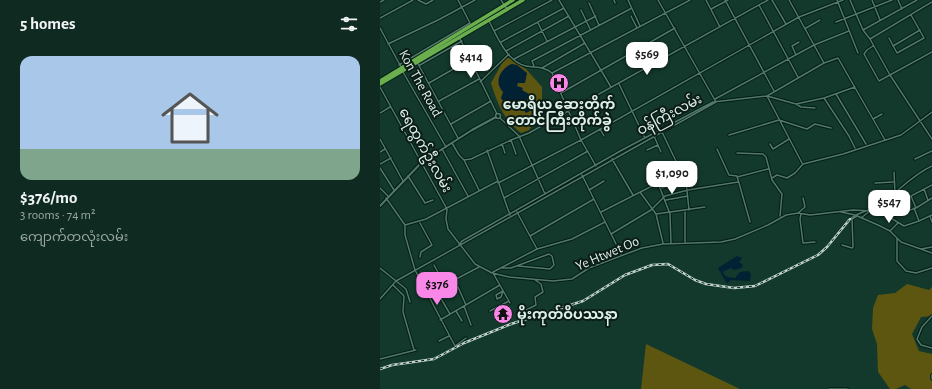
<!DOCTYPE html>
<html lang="en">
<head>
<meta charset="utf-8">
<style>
	:root { --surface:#0e2a21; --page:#17322a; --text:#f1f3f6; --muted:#9ba7a5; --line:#2e463f; --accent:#f987e8 }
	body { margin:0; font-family:"Alegreya Sans","Noto Sans Myanmar",sans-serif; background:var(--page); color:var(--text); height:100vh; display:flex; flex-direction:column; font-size:15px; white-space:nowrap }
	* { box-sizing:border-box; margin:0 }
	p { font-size:13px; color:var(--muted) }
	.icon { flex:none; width:22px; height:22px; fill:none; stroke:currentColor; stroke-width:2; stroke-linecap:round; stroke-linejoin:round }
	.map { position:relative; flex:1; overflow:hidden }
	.drawer { display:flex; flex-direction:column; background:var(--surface); width:380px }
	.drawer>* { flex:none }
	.price { position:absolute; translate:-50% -34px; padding:0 9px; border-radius:8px; background:#fff; color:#222; font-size:13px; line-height:26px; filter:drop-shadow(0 1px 2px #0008) }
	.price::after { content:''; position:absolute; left:50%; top:24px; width:12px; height:9px; margin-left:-6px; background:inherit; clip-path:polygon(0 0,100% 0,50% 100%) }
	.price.current { background:var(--accent); color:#111 }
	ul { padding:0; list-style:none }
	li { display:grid; align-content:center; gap:8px; height:212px; padding:0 20px }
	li+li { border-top:1px solid var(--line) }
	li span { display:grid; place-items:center; height:124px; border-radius:12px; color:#555 }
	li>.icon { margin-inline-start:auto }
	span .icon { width:72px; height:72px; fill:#fffc; stroke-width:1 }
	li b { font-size:17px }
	h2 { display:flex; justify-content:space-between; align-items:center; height:48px; padding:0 20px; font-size:17px }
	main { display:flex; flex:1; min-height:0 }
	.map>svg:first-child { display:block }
</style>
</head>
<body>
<main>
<section class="drawer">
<h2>5 homes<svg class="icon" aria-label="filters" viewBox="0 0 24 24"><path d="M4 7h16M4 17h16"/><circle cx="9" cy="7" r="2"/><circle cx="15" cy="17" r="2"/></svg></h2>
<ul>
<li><span style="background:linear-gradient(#a9c7e8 75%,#7fa58c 0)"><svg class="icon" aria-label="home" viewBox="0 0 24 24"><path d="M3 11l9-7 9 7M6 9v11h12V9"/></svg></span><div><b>$376/mo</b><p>3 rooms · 74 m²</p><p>ကျောက်တလုံးလမ်း</p></div></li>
</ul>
</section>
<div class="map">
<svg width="552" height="389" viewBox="0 0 552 389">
	<rect width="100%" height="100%" fill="#13382c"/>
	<!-- green -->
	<path fill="#5d5611" d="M126,56L146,69L162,87V99L158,118L149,130L141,133C124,120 117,103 111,83Z
		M527,284L549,290L552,287V316L541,317L532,334L539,351L552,354V389H531L525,385L516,389H510L498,372L497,344L492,329L493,308L498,295L515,293Z
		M266,344L360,389H261Z"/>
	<!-- water -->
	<path fill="#002234" d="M132,64L137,65L147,73L145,83H138L137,86L143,88L142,90L149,94L147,100L150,111L146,113L139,104L126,105L121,98L123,92C113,82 121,68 132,64Z
		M357,256L362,258L359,262L363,265L362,268L354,270L351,268L344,271L343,273L347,277L355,278L360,272L368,271L371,274L370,281L351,280L347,284L338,268Z"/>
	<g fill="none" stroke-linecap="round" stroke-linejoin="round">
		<!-- minor casing -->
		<g stroke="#021e15" stroke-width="3.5">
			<path id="minor" d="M38,0L46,4L53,0
				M78,0L90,23
				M121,0L127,9
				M179,0L231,87
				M234,0L235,3
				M248,0L260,26
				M278,0L336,102
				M326,0L340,27
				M345,0L394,91
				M392,0L406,24
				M409,0L444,63
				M457,0L478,53
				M470,0L483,30L490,39L510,75L552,139
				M492,0L500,20
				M518,0L522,9
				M0,2L4,0
				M209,3L219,25
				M379,5L418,77
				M331,9L348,0
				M201,10L210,29
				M251,16L257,28
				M0,18L33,0
				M109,21C117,36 127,62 146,66C155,68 164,66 172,73L201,140L216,166
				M456,22L512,0
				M158,23L167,41
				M0,28L21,67
				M426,28L440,20
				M483,30L537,0
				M114,31L172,0
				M509,38L517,53L544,38L531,15
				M80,39L117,114
				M490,39L552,2
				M121,42L184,8
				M8,44L60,19L95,0
				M493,46L487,50L484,54L499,81L552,52
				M513,46L540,30
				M126,51L189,16
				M416,55L412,46L419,42
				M134,59L216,16
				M37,62L78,138
				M19,65L90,23
				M40,65L82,41
				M154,66L152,61L252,8
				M93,67L105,60L103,54L104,50
				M162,68L205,43
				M23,72L66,147
				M172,73L310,0
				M100,82L129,54
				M49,83L89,60
				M239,84L265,138
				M0,87L67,209L66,219L68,229L95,264L112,273L129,277L173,281L192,279L209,268L262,248L283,244L341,242L355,239L388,225L406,215L418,213L430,215L473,210L493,211L509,217L536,208L552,198
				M181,93L295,28
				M456,94L486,144
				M387,96L444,63L458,58L505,140
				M387,96L422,163
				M444,98L469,136L475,148
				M335,99L434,45L469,31
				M59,101L99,79
				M416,104L421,107L435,108
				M0,113L10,107
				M115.5 116a2.5 2.5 0 1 1 5 0a2.5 2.5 0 1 1-5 0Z
				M120,118L139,136L165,194
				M493,119L502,114
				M71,124L111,101
				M195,125L218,113
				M220,129L224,136
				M282,132L306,182L309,210
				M349,135L399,120L427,129L435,124L451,128
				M274,136L281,152
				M0,139L23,181
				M131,140L136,154
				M72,143L79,155L84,160L99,190
				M122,144L125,153
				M390,144L393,149L409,139
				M62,149L88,196
				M337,149L349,175L357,176L370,222
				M107,150L130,215
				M267,150L278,145
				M0,152L5,149
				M357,153L383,154L386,157L392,180L402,194L400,216
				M232,159L253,195
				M535,159L552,151
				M84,160L91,159L131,140L149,133L388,0
				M0,164L11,158
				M0,168L14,190
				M514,172L516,215
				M202,175L241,254
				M28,176L45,203L53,200
				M277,176L297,163
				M357,177L388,169
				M392,178L397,175L407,178L415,173L423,164L463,154L521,135L552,112
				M118,183L201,140L419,17L463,0
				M495,183L513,182
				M0,188L8,196
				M282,188L293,183
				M544,189L548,200
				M209,190L224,181
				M260,192L276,214L283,243
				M531,196L536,208
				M6,198L25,225V235L35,270L75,346L86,338
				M124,198L208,151
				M286,200L308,196
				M514,205L552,185
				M534,208L539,221
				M137,212L157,249
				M221,212L278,183L290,214L291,243
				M305,212V242
				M461,212L475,215L498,225L510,231L521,242L552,253
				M418,213L425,207L423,198
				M276,214L325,207
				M421,214L420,219L423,243L435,242
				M550,216L552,222
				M509,217L524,226L539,221L552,215
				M481,218L490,211
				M470,219C479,211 491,211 501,204C519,191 532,175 552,166
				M40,223L52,245L41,252L40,257
				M25,225L46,219L118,181
				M510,231L518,223
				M231,234L271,210L285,196L308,190L358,182
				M150,236L214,199
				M517,239V261L526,271L536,273L552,268
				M79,245L82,241L242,150L333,102L387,96L416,104L444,98L475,87
				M462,245L472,248L473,247L472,219L477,216
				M541,249L552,247
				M54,265L65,285
				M0,268L26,289L30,302
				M122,268H131L169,254L172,256L174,265L170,269L138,266
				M113,272L157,249L192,239L225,222
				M113,273L130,303
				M13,285L24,296L23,312L34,350
				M78,287L86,305
				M56,290L70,314
				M123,291L121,297L117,299L116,295Z
				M46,295L99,267
				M0,299L16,281L336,102
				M84,306L91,325
				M76,311L82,321
				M110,311L129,301
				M144,311L156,305L155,297L163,292L161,284L155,280
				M552,316L542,327L537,339L541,345L552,348
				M60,320L120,285
				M59,341L69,336
				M0,359L36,350
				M552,375V379
				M449,389H467"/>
		</g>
		<!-- tertiary casing -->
		<g stroke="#021e15" stroke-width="4">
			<path id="tertiary" d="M0,206L42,162L92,130L116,117"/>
		</g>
		<!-- trunk casing -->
		<g stroke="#021e15" stroke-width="5.5">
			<path id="trunk" d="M0,81L133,0
				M0,84L143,0"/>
		</g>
		<!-- minor -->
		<use href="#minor" stroke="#53786a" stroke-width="1.5"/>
		<!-- tertiary -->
		<use href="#tertiary" stroke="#53786a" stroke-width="2"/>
		<!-- trunk -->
		<use href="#trunk" stroke="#6bae4e" stroke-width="3.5"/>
		<!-- rail casing -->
		<g stroke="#bed4cc" stroke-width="2.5">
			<path id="rail" d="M0,369L12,365L54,359L84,343L131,324L203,301L245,275L272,265L288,264L315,280L326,284L354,288L375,286L438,255L447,247L470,219"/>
		</g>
		<!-- rail -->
		<use href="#rail" stroke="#0c1c16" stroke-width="1" stroke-dasharray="3" stroke-linecap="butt"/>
	</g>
	<!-- icons -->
	<defs>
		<g id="hospital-disc" transform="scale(1)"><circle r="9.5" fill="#f987e8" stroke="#0c1c16"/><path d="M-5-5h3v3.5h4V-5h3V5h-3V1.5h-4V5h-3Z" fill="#111"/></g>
		<g id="temple-disc" transform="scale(1)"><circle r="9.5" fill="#f987e8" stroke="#0c1c16"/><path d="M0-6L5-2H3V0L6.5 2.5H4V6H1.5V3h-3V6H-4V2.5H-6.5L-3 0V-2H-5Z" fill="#111"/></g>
	</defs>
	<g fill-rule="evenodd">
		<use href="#hospital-disc" x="179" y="83"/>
		<use href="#temple-disc" x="123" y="314"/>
	</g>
	<g text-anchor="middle" stroke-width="4" stroke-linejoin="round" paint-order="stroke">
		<!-- street labels -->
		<g font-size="14" fill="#ddf1e9" stroke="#0c1c16">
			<text transform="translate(41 83) rotate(61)" y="5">Kon The Road</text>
			<text transform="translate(289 114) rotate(-28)" y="5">ဝန်ကြီးလမ်း</text>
			<text transform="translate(46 150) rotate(61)" y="5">ရေထွက်ဦးလမ်း</text>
			<text transform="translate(227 253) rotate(-23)" y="5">Ye Htwet Oo</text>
		</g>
		<!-- poi labels -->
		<g font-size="14" font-weight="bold" fill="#ddf1e9" stroke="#0c1c16">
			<text x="179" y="109">မောရိယ ဆေးတိုက်<tspan x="179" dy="16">တောင်ကြီးတိုက်ခွဲ</tspan></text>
			<text x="137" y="319" text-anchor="start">မိုးကုတ်ဝိပဿနာ</text>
		</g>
	</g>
</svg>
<b class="price" style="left:267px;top:76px">$569</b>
<b class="price" style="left:91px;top:79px">$414</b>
<b class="price" style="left:292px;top:195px">$1,090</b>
<b class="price" style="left:509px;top:224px">$547</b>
<b class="price current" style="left:57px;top:306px">$376</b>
</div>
</main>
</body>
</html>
